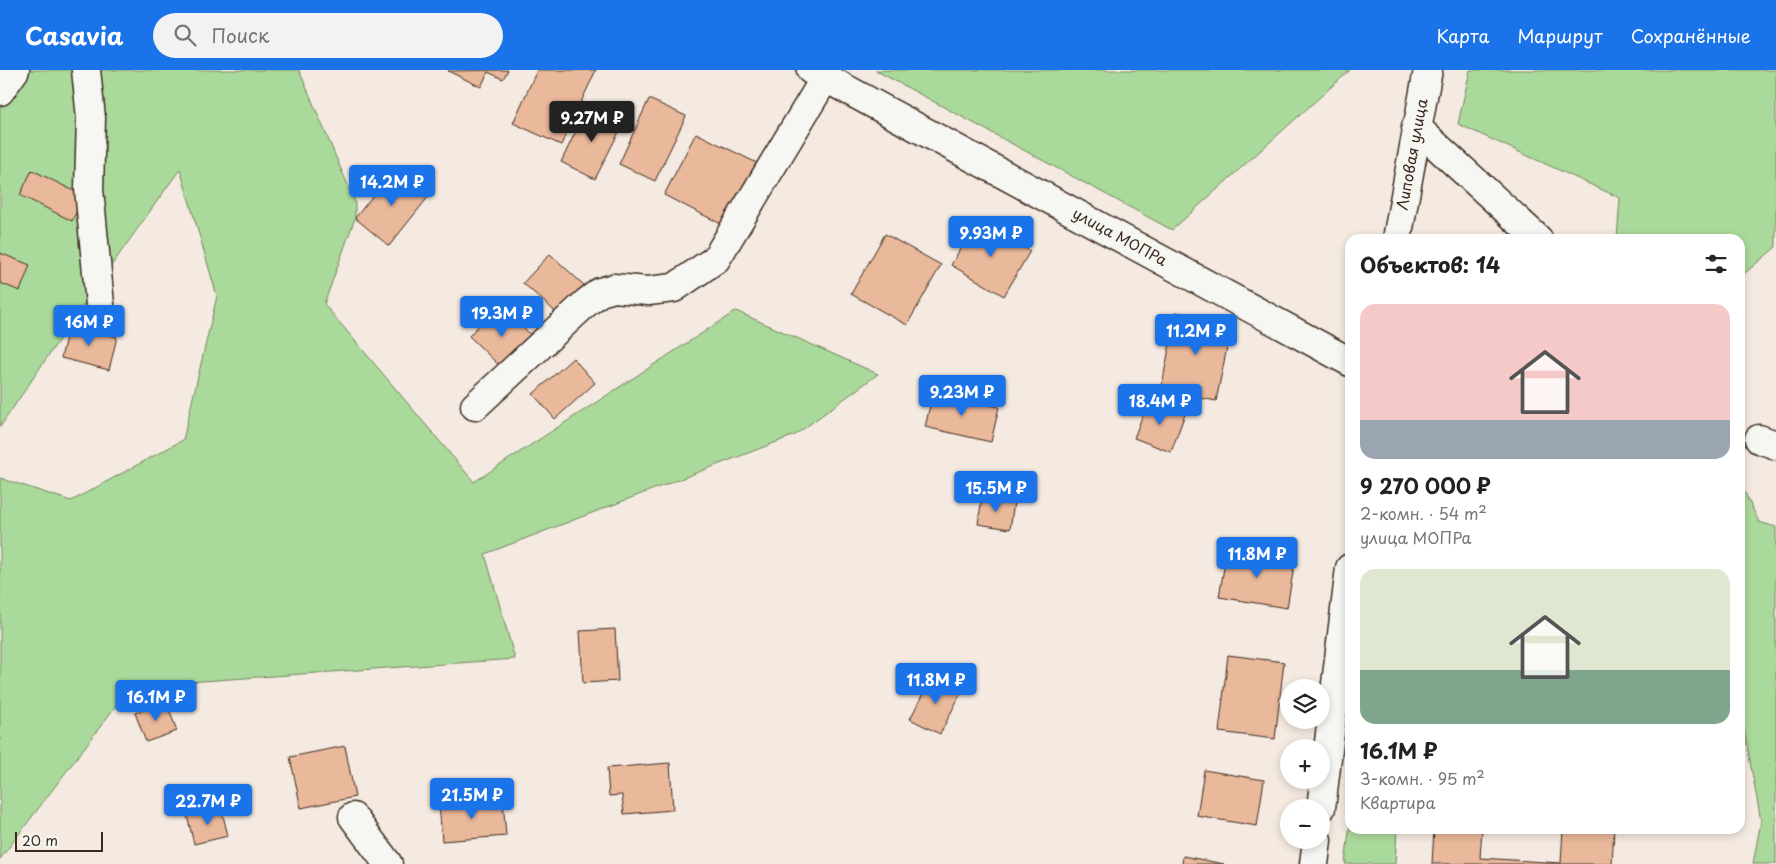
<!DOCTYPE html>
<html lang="ru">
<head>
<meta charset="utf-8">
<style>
	:root { --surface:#fff; --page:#f2f2f2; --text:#222; --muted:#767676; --accent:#1a73e8 }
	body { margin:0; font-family:"Playpen Sans",sans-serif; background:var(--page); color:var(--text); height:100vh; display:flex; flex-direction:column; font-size:19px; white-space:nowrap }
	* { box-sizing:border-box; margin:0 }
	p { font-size:16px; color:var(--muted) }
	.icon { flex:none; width:28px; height:28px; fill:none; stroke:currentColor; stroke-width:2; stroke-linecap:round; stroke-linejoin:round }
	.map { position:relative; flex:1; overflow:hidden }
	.side { position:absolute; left:1345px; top:164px; width:400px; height:600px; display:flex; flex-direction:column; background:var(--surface); border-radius:15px; box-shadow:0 2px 8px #0003 }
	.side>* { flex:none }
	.controls { position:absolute; left:1280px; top:609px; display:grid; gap:10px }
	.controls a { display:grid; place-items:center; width:50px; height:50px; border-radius:50%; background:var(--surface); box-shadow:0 2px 8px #0003; font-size:25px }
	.scale { position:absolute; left:15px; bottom:12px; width:88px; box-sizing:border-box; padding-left:5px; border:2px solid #3b2a1e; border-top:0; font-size:14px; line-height:18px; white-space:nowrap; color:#3b2a1e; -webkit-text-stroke:4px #f6f6f2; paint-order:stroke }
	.price { position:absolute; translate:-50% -42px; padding:0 11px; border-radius:5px; background:var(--accent); color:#fff; font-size:16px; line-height:32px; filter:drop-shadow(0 1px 2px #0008) }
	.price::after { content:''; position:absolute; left:50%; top:30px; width:15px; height:11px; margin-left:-8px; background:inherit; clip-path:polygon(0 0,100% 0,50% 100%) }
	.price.selected { background:#222; color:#fff }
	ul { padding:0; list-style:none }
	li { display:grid; align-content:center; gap:10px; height:265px; padding:0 15px }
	li span { display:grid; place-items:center; height:155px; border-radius:15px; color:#555 }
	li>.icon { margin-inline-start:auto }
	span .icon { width:90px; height:90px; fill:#fffc; stroke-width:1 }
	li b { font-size:21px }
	h2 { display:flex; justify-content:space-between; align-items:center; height:60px; padding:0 15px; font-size:21px }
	header { display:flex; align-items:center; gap:30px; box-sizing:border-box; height:70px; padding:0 25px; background:var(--accent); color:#fff }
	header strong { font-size:24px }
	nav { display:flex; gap:28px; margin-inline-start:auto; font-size:18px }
	.search { width:350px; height:45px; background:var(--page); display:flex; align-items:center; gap:12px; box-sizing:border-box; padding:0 18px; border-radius:28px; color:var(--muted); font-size:19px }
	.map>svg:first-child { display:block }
</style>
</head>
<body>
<header>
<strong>Casavia</strong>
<div class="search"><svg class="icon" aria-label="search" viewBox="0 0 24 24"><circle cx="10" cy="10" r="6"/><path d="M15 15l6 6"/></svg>Поиск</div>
<nav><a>Карта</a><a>Маршрут</a><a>Сохранённые</a></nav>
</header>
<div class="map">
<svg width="1776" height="794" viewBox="0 0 1776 794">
	<rect width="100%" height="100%" fill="#f4eae1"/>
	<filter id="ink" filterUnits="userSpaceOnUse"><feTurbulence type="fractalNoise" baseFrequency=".02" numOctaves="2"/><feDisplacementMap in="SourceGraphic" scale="10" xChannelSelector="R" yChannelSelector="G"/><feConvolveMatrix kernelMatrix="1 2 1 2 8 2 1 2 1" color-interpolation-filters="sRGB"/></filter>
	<g filter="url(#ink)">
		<!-- green -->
		<path fill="#aada9b" stroke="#72825c" d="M0,0H299L355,132V148L324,234L474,412L736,241L878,304L795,365L485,484L515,589L131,616L0,789V408L71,431L183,370L217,226L180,99L69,255L0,357Z
			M875,0H1350L1172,160Z
			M1470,0H1776V177L1740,207V169H1617L1620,128L1458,54Z
			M1740,413L1759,452L1776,457V794H1753L1761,751L1740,637Z
			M1350,753V759H1397L1395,794H1345Z"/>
		<!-- building -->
		<path fill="#eab89b" stroke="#3b2a1e" d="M508,0L503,9L488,2L481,17L448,1Z
			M537,0H596L561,75L513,53Z
			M649,29L686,46L655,111L619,94Z
			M588,36L623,54L595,109L561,92Z
			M696,63L765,97L733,160L664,125Z
			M395,98L429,126L389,176L355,148Z
			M32,100L84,126L72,151L20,125Z
			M977,150L1030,181L1004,226L951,195Z
			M885,164L941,195L907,255L851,224Z
			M0,183L30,195L20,221L0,213Z
			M550,184L586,217L560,246L523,213Z
			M499,234L535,269L505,301L469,266Z
			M1176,242L1232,253L1216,331L1161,320Z
			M69,255L117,267L109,300L61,288Z
			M573,288L595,313L555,349L533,324Z
			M933,323L999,337L991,372L925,357Z
			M1148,331L1185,344L1171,382L1134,368Z
			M982,427L1014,432L1010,459L978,454Z
			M1227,480L1295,490L1287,538L1219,527Z
			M615,559L618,611L583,613L580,561Z
			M1228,585L1284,592L1275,669L1219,662Z
			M932,606L962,621L940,664L910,649Z
			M166,631L177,661L146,672L135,643Z
			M345,676L355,727L301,738L290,687Z
			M670,693L673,740L624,744L622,725L609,726L607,698Z
			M1204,700L1264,710L1257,756L1197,746Z
			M503,730L506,766L442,771L439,734Z
			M221,737L228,766L194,774L187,745Z
			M1434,759H1482L1480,788L1561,793L1563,759H1614L1612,794H1432Z
			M1183,786L1224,794H1182Z"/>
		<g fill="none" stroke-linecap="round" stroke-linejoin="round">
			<!-- minor casing -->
			<g stroke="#3b2a1e" stroke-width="31">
				<g id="minor">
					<path d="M86,0L91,48L89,119L101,245"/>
					<path id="s1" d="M811,0L1350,292"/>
					<path d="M0,21L15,0"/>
					<path d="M1416,57L1538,169"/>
					<path id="s2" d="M1397,169L1428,0"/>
					<path d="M475,336L587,232L600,222L614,218L648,221L674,218L716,189L825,8"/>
					<path d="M1759,369L1776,375"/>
					<path d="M1321,738L1350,498"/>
					<path d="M353,747L388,794"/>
					<path d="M1314,794L1317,770"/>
				</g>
			</g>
			<!-- minor -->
			<use href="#minor" stroke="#f6f6f2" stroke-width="28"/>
		</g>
	</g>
	<g text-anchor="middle" stroke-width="4" stroke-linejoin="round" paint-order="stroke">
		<!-- street labels -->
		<g font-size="15" fill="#3b2a1e" stroke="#f6f6f2">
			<text dy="5" stroke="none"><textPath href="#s2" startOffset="86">Липовая улица</textPath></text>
			<text dy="5" stroke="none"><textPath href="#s1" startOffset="351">улица МОПРа</textPath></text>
		</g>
	</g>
</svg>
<div class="controls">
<a><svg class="icon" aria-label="layers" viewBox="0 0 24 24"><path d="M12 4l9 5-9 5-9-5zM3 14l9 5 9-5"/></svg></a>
<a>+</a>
<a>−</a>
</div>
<div class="scale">20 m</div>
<b class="price selected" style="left:592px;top:73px">9.27M ₽</b>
<b class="price" style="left:392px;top:137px">14.2M ₽</b>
<b class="price" style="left:991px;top:188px">9.93M ₽</b>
<b class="price" style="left:502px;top:268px">19.3M ₽</b>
<b class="price" style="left:89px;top:277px">16M ₽</b>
<b class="price" style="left:1196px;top:286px">11.2M ₽</b>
<b class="price" style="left:962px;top:347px">9.23M ₽</b>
<b class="price" style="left:1160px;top:356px">18.4M ₽</b>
<b class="price" style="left:996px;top:443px">15.5M ₽</b>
<b class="price" style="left:1257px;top:509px">11.8M ₽</b>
<b class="price" style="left:936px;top:635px">11.8M ₽</b>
<b class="price" style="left:156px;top:652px">16.1M ₽</b>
<b class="price" style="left:472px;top:750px">21.5M ₽</b>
<b class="price" style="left:208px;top:756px">22.7M ₽</b>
<section class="side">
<h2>Объектов: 14<svg class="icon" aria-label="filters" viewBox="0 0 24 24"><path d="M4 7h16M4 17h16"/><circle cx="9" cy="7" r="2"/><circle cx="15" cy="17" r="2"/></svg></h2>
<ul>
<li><span style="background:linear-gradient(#f6c9c9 75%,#9aa5b1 0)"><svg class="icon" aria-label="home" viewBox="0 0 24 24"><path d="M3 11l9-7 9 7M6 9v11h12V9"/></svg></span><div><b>9 270 000 ₽</b><p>2-комн. · 54 m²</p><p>улица МОПРа</p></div></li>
<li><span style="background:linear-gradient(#dfe7d0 65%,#7fa58c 0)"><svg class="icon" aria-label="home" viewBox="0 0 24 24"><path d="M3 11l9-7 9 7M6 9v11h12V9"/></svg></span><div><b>16.1M ₽</b><p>3-комн. · 95 m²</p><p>Квартира</p></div></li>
</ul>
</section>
</div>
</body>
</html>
